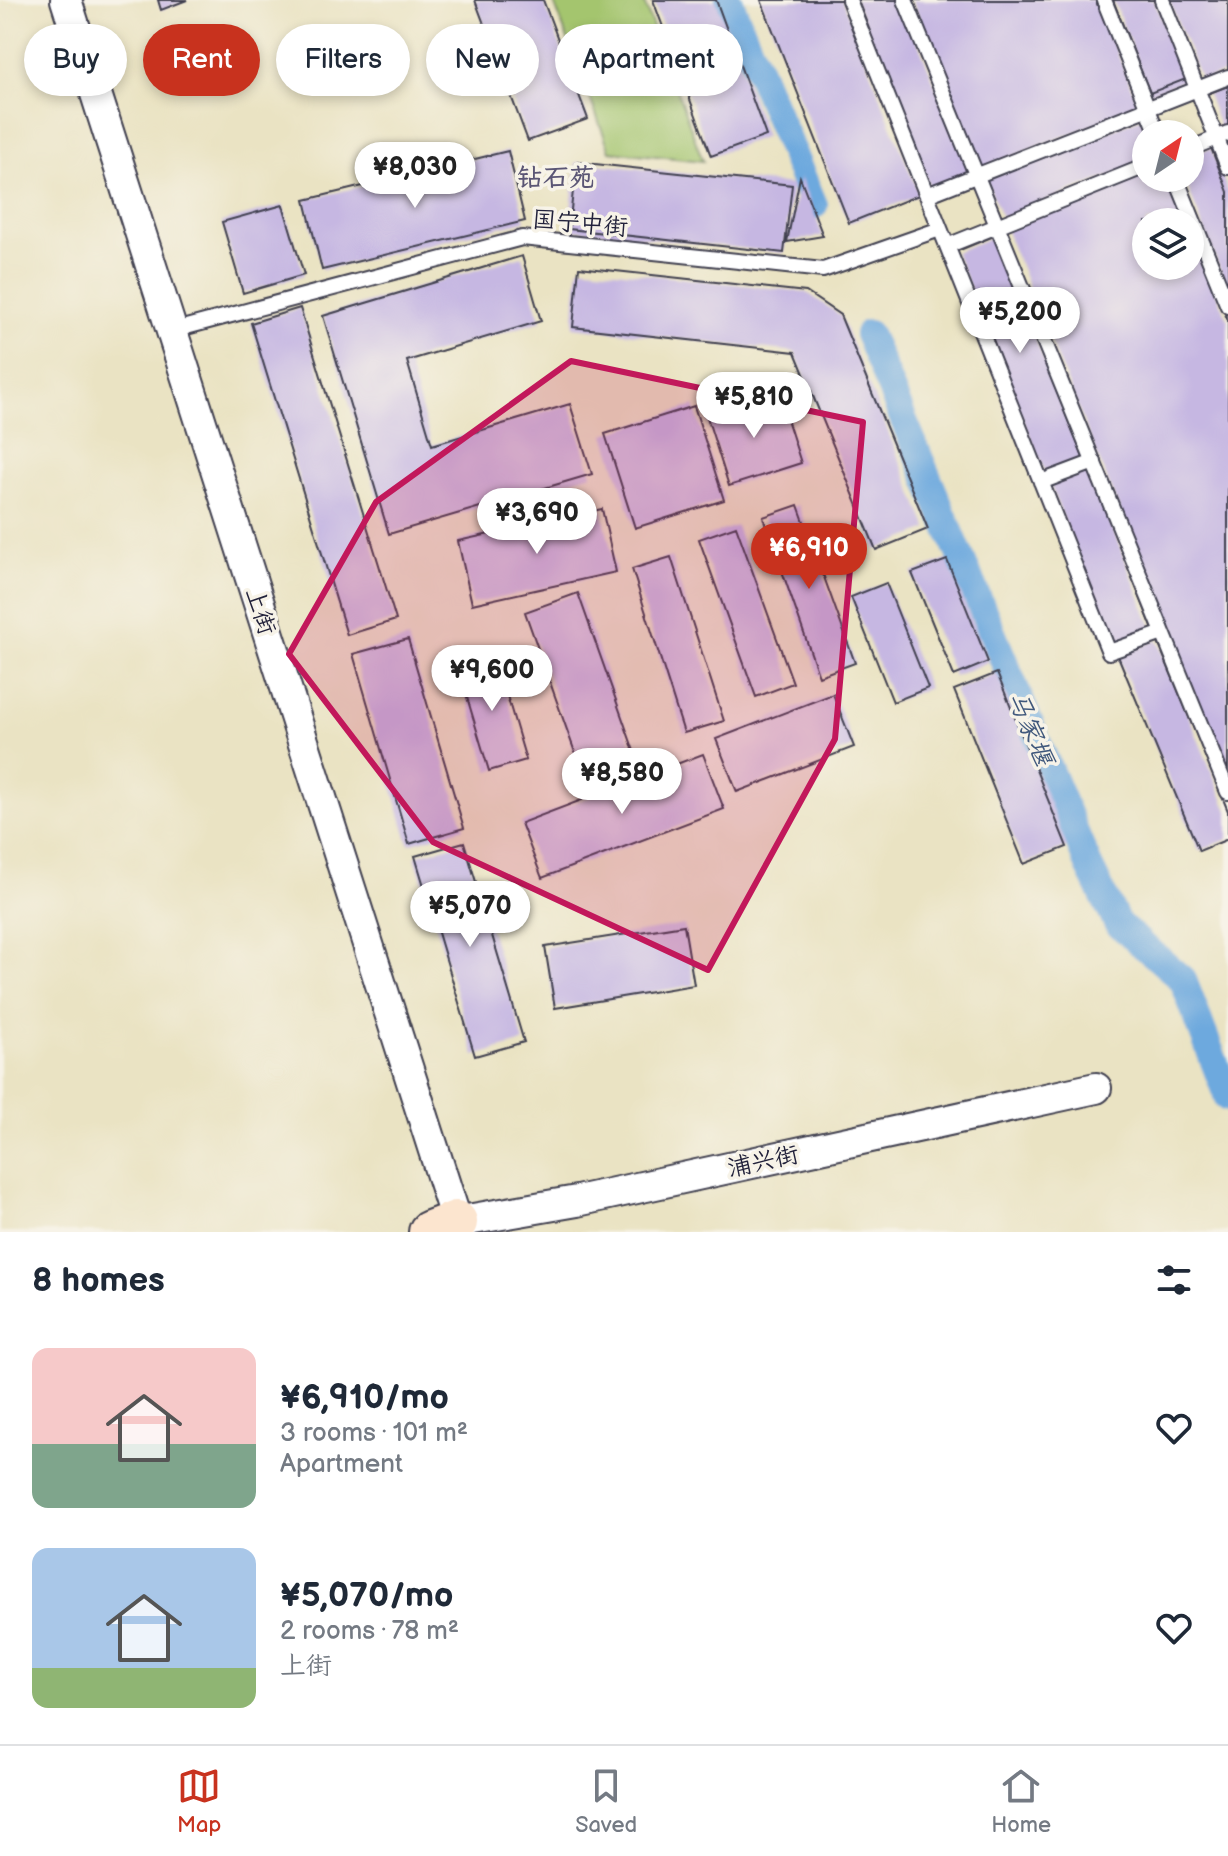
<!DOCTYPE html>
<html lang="en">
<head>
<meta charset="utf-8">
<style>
	:root { --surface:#fff; --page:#f6f6f7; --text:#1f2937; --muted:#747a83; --line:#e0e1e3; --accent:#c8321e }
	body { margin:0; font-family:"Balsamiq Sans","LXGW WenKai TC",sans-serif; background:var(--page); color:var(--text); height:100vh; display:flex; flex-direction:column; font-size:30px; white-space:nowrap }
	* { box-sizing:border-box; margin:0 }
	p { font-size:26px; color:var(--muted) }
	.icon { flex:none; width:44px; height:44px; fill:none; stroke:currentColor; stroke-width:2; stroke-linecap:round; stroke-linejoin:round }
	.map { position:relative; height:1232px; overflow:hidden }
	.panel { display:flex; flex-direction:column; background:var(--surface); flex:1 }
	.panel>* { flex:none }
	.guide { position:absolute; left:24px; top:24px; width:800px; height:72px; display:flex; gap:16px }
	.needle { width:52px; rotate:35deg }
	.tools { position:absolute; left:1132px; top:120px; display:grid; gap:16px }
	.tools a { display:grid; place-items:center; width:72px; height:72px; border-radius:50%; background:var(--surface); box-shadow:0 4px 12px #0003; font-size:40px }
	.price { position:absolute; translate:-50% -68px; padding:0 18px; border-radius:28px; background:#fff; color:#222; font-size:26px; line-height:52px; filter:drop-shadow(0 2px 4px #0008) }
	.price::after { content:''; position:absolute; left:50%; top:48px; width:24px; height:18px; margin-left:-12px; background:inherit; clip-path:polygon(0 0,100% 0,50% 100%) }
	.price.on { background:var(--accent); color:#fff }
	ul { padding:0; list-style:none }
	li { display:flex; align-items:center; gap:24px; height:200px; padding:0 32px }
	li span { display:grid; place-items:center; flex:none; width:224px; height:160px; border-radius:16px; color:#555 }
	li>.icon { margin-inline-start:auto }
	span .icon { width:96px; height:96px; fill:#fffc; stroke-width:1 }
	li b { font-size:34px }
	h2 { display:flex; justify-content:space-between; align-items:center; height:96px; padding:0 32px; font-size:34px }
	.tag { padding:0 28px; border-radius:36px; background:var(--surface); box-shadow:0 4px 12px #0003; font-size:28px; line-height:72px }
	.tag.on { background:var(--accent); color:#fff }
	.tabs { display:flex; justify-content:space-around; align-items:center; height:112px; border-top:2px solid var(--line); background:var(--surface); font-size:22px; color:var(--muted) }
	.tabs a { display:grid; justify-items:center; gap:4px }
	.tabs .on { color:var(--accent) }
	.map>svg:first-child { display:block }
</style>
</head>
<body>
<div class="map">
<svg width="1228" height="1232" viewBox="0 0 1228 1232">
	<rect width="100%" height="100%" fill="#f7f3e8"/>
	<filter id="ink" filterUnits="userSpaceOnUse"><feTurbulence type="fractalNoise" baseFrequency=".0125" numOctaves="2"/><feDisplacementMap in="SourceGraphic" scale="16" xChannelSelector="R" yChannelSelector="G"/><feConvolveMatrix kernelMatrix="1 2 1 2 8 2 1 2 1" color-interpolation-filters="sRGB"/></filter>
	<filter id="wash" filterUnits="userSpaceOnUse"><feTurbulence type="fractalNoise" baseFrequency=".006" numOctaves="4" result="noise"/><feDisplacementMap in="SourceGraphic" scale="32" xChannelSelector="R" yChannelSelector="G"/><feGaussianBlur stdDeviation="1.8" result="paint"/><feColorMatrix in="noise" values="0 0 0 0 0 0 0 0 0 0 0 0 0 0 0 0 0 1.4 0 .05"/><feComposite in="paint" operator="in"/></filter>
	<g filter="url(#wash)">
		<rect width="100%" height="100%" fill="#eae3c3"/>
		<!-- green -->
		<path fill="#a4c56e" stroke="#637454" stroke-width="2" d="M553,0H643L703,161L610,151Z"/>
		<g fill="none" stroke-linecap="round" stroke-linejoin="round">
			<!-- canal -->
			<path stroke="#6da9de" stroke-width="28" d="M729,0L814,205
				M868,334L1089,866L1117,923L1183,980L1228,1098"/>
		</g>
		<g id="blocks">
			<!-- building -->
			<path fill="#c6b7e2" d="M158,0H187L161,10Z
				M475,0H543L588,119L528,141Z
				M653,0H716L766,136L711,156Z
				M761,0H842L919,195L849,223Z
				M855,0H901L970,172L930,188Z
				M912,0H1096L1139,107L980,169Z
				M1113,0H1154L1186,79L1150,93Z
				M1169,0H1228V71L1201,81Z
				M1228,86V126L1220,129L1207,94Z
				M1144,117L1151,134H1146V162L1002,218L986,179Z
				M1211,148L1228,192V290L1184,178H1190V156Z
				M508,151L525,221L322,270L305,200Z
				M576,162L792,185L784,253L569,229Z
				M1146,172V178H1170L1188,222H1146V266H1190V228L1228,321V776L1005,229Z
				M800,177L823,236L787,242Z
				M283,205L304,275L243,293L222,222Z
				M994,236L1084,460L1046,475L955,252Z
				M522,256L541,321L407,361L432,445L570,404L592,474L389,534L323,316Z
				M579,267L806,292L840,315L928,529L876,550L795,352L573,327Z
				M300,308L396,620L347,635L251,323Z
				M779,394L801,463L729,486L707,417Z
				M694,406L724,500L635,528L605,434Z
				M1089,469L1153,630L1113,645L1050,485Z
				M798,505L855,663L819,676L763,517Z
				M602,509L616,572L472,604L458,541Z
				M736,526L793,683L756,697L699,539Z
				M671,557L724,721L684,733L632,569Z
				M947,560L988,662L954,676L912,573Z
				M886,583L928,688L893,702L851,597Z
				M578,593L635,754L582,772L525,612Z
				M408,639L464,828L409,844L353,654Z
				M1157,640L1228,811V839L1199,851L1118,656Z
				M495,655L526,760L489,771L458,667Z
				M997,673L1067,847L1024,864L954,690Z
				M833,694L854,747L737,792L716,739Z
				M703,754L724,809L542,878L521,823Z
				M464,842L524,1042L475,1056L415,856Z
				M684,925L694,985L555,1008L545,947Z"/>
		</g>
	</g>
	<g filter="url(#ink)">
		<use href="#blocks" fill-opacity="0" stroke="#403f4f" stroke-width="2"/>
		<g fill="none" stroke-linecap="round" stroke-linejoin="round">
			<!-- lane casing -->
			<g stroke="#403f4f" stroke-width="18">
				<path id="lane" d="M849,0L1109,652L1163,633
					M905,0L1228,792
					M1104,0L1158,134
					M1162,0L1228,167
					M1190,149L1228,133
					M1176,178L1228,306
					M927,195L1228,77
					M947,246L1146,166
					M171,331L522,238L823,270L940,229
					M1041,482L1094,462"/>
			</g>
			<!-- street casing -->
			<g stroke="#403f4f" stroke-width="34">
				<path id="street" d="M66,0L460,1232
					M456,1222L577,1201L1096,1088"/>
			</g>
			<!-- secondary casing -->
			<g stroke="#403f4f" stroke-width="46">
				<path id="secondary" d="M430,1232L456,1222"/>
			</g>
			<!-- lane -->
			<use href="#lane" stroke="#fff" stroke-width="14"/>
			<!-- street -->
			<use href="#street" stroke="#fff" stroke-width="30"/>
			<!-- secondary -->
			<use href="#secondary" stroke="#fce5cf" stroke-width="42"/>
		</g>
	</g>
	<!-- marked area -->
	<path fill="#c2185b" fill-opacity="0.2" stroke="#c2185b" stroke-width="6" stroke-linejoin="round" d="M571,361L863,422L835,739L708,970L433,842L289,654L376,502Z"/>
	<g text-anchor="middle" stroke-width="7" stroke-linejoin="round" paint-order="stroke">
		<!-- street labels -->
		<g font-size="24" fill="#22223b" stroke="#f7f3e8">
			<text transform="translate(580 223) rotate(5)" y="8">国宁中街</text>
			<text transform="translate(261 611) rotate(72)" y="8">上街</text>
			<text transform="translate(763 1161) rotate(-12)" y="8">浦兴街</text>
		</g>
		<!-- neighbourhood labels -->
		<g font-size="26" font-weight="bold" fill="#5b5675" stroke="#f7f3e8">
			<text x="556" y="186">钻石苑</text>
		</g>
		<!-- water labels -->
		<g font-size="26" font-style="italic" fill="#40587c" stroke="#f7f3e8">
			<text transform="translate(1031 728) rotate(67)" y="9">马家堰</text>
		</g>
	</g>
</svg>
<div class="tools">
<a><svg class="needle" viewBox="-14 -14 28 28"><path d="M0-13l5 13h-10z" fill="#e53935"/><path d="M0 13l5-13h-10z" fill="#747a83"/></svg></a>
<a><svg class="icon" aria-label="layers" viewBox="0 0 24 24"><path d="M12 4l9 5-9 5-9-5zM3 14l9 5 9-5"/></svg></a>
</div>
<b class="price" style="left:415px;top:210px">¥8,030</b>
<b class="price" style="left:1020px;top:355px">¥5,200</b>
<b class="price" style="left:754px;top:440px">¥5,810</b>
<b class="price" style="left:537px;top:556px">¥3,690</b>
<b class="price on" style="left:809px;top:591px">¥6,910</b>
<b class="price" style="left:492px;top:713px">¥9,600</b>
<b class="price" style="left:622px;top:816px">¥8,580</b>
<b class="price" style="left:470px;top:949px">¥5,070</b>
<div class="guide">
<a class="tag">Buy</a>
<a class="tag on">Rent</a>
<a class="tag">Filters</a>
<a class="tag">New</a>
<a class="tag">Apartment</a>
</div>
</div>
<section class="panel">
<h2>8 homes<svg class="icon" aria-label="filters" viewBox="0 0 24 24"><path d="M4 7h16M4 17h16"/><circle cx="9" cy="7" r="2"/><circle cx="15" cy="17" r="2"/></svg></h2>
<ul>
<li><span style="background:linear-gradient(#f6c9c9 60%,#7fa58c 0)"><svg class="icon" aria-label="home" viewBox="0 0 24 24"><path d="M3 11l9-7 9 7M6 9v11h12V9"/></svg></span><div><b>¥6,910/mo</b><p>3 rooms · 101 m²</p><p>Apartment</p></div><svg class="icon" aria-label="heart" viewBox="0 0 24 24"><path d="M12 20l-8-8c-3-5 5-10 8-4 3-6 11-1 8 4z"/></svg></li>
<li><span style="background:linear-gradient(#a9c7e8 75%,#8fb573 0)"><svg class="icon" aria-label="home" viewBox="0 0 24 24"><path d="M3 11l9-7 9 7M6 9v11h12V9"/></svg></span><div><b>¥5,070/mo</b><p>2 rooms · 78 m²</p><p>上街</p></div><svg class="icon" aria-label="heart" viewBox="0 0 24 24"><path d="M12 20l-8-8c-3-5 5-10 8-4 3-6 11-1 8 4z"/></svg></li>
</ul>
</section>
<nav class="tabs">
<a class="on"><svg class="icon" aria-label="map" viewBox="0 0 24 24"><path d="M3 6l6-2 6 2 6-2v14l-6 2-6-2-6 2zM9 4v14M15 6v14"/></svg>Map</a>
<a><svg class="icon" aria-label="saved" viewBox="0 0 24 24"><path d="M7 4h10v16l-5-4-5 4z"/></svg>Saved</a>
<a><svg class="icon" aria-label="home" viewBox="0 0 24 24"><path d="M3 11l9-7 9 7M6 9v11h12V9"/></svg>Home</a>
</nav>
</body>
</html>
